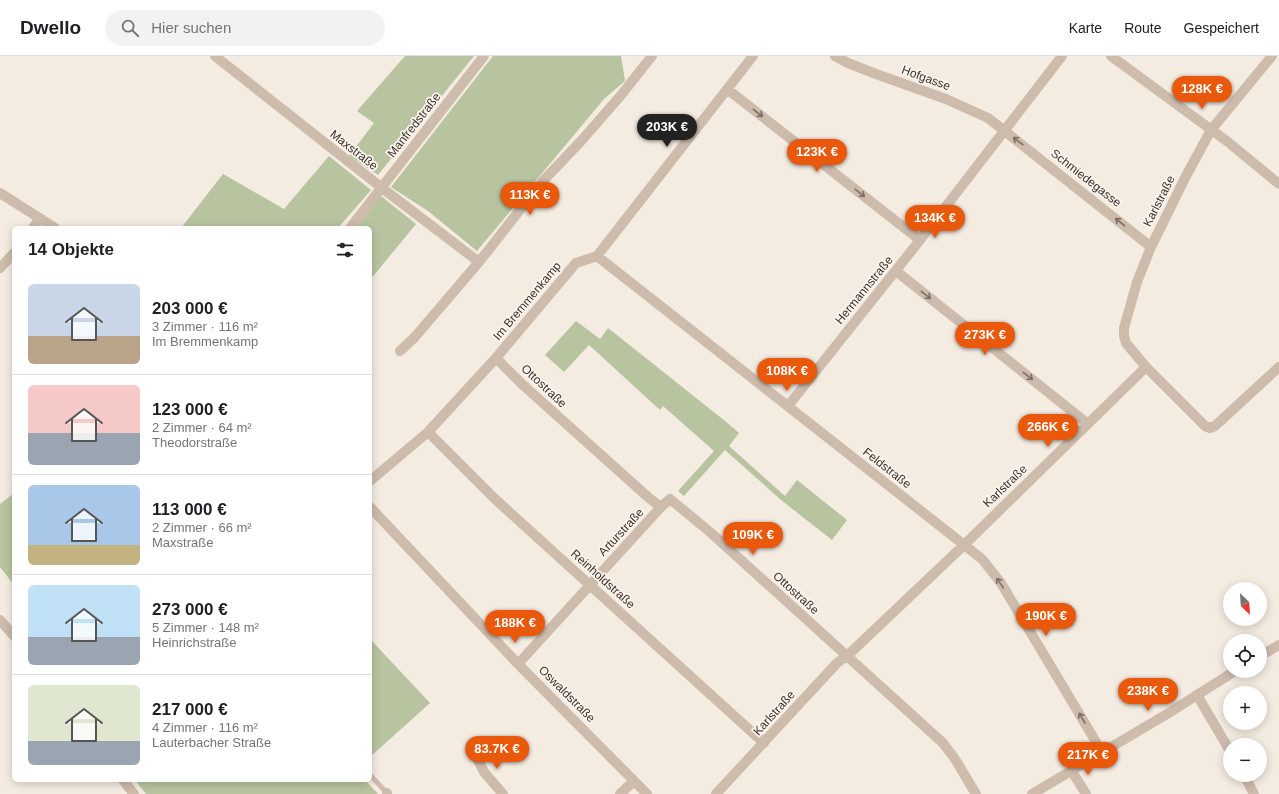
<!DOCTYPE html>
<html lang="de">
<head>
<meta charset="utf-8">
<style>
	:root { --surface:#fff; --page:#f2f2f2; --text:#202124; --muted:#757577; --line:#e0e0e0; --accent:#ea580c }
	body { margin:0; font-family:Arial,sans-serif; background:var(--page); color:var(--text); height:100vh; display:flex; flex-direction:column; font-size:15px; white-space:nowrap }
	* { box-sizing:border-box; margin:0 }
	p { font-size:13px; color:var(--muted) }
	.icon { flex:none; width:22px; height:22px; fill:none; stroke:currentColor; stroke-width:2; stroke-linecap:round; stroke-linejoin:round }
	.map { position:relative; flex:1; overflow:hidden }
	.side { position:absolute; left:12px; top:170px; width:360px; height:556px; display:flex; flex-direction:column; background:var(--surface); border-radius:6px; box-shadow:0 2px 10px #0003 }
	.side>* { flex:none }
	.needle { width:26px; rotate:155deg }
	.buttons { position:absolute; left:1223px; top:526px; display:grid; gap:8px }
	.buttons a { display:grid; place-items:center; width:44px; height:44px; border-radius:50%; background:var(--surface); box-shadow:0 2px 10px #0003; font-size:20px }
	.price { position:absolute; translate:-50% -34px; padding:0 9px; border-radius:14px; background:var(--accent); color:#fff; font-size:13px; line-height:26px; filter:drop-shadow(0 1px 2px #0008) }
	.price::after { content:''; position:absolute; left:50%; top:24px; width:12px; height:9px; margin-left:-6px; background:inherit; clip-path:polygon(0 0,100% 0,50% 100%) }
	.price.selected { background:#222; color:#fff }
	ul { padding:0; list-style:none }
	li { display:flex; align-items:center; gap:12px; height:100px; padding:0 16px }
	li+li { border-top:1px solid var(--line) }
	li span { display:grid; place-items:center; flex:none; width:112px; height:80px; border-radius:6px; color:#555 }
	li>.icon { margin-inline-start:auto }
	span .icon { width:48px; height:48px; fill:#fffc; stroke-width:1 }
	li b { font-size:17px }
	h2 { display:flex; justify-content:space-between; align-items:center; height:48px; padding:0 16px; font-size:17px }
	header { display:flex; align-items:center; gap:24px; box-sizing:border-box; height:56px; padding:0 20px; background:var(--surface); border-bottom:1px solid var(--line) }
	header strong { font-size:19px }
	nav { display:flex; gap:22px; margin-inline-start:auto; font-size:14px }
	.search { width:280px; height:36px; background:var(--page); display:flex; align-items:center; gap:10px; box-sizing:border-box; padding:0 14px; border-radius:22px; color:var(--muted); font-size:15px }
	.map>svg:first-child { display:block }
</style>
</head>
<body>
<header>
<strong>Dwello</strong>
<div class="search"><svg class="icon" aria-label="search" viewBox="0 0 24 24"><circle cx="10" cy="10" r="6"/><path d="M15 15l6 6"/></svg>Hier suchen</div>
<nav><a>Karte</a><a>Route</a><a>Gespeichert</a></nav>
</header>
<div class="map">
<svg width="1279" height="738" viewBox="0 0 1279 738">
	<rect width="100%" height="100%" fill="#f4ebe1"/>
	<!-- green -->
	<path fill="#b8c4a0" d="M405,0H474L378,119L349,100L374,67L357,55Z
		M493,0H621L625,25L604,43L477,195L428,155L391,131Z
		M329,100L371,134L338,172H181L223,118L284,153Z
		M381,140L416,168L370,224V172H356Z
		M576,265L600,283L608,272L725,365L739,377L729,390L785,440L797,424L847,464L832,484L781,444L725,394L684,440L678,435L714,395L663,350L660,354L589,289L564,316L545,299Z
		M14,437V529L0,511V448Z
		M370,583L430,647L370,701Z
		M135,724H365L378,738H146Z"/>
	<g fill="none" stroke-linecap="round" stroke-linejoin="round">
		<!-- service -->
		<path stroke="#cdbbac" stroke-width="5" d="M370,719L387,737"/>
		<!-- minor -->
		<path stroke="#cdbbac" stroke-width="10" d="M215,0L382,132L479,206
			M835,0L848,7L876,18L946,43L988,62L1151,191
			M727,33L920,184
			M0,137L55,172
			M33,172L40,162
			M350,172L484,0
			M597,200L982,503L1001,527L1102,696
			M0,212L14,197
			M896,215L1088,368
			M400,295L414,282L479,206L542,126L582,84L622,38L652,0
			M496,302L523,329L649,442L661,451L670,443L710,476L943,687L955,703L976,738
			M1146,311L1205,370L1210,372L1215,370L1279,311
			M788,350L920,184L1062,0
			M428,376L495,443L764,687
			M370,425L428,376L496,302L576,207L597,200L753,0
			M370,451L518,608L647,738
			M0,564L14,580
			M518,608L661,451
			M1197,639L1230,695
			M476,700L484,716L503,738
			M1071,714L1086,738
			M1244,719L1254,738
			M123,724L134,738
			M387,737V738
			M620,738L634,725
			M716,738L837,607L847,600L964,489L1146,311L1126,287L1124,280V272L1137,226L1151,191L1186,120L1211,74L1272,0"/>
		<!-- tertiary -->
		<path stroke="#cdbbac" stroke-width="10" d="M1111,0L1228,86L1279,128
			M1260,600L1279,589
			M1032,738L1167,658L1235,615"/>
	</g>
	<!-- one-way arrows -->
	<defs><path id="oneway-shaft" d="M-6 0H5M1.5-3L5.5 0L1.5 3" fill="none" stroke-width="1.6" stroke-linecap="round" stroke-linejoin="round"/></defs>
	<g stroke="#7d6f65">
		<use href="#oneway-shaft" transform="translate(758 57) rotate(38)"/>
		<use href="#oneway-shaft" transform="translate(1018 85) rotate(-142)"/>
		<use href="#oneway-shaft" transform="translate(860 137) rotate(38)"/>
		<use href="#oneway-shaft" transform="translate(1120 166) rotate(-141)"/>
		<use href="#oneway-shaft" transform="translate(926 239) rotate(38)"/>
		<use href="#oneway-shaft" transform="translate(1028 320) rotate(38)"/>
		<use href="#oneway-shaft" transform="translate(1000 527) rotate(-124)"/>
		<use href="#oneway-shaft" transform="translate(1082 662) rotate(-121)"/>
	</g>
	<g text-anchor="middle" stroke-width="3.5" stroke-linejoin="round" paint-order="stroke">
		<!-- street labels -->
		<g font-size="12" fill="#3b302b" stroke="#fbf5ee">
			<text transform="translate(926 22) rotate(20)" y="4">Hofgasse</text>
			<text transform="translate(414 69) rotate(-52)" y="4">Manfredstraße</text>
			<text transform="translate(354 94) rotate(38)" y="4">Maxstraße</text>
			<text transform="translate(1086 122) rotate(38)" y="4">Schmiedegasse</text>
			<text transform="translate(1159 145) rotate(-63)" y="4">Karlstraße</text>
			<text transform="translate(864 234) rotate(-51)" y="4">Hermannstraße</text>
			<text transform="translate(527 245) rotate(-50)" y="4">Im Bremmenkamp</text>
			<text transform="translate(544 330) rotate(43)" y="4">Ottostraße</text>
			<text transform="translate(887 412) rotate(38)" y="4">Feldstraße</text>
			<text transform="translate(1005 430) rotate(-44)" y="4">Karlstraße</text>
			<text transform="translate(621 476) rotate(-47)" y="4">Arturstraße</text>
			<text transform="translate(603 523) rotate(42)" y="4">Reinholdstraße</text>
			<text transform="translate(796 537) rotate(42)" y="4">Ottostraße</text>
			<text transform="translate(567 638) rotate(45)" y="4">Oswaldstraße</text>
			<text transform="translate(774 657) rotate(-48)" y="4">Karlstraße</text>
		</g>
	</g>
</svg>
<div class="buttons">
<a><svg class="needle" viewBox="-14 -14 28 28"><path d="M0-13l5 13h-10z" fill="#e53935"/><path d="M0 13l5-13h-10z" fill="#757577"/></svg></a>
<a><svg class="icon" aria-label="locate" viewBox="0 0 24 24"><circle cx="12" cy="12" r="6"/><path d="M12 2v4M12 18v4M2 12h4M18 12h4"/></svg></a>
<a>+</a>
<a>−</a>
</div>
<b class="price" style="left:1202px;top:54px">128K €</b>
<b class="price selected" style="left:667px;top:92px">203K €</b>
<b class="price" style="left:817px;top:117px">123K €</b>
<b class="price" style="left:530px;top:160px">113K €</b>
<b class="price" style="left:935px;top:183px">134K €</b>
<b class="price" style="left:985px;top:300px">273K €</b>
<b class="price" style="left:787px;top:336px">108K €</b>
<b class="price" style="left:1048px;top:392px">266K €</b>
<b class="price" style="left:753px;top:500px">109K €</b>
<b class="price" style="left:1046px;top:581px">190K €</b>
<b class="price" style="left:515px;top:588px">188K €</b>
<b class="price" style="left:1148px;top:656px">238K €</b>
<b class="price" style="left:497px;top:714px">83.7K €</b>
<b class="price" style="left:1088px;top:720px">217K €</b>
<section class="side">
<h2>14 Objekte<svg class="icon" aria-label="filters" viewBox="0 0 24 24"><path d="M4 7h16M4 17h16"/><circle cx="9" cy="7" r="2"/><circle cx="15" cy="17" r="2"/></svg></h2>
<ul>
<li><span style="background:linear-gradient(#c9d6e8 65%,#b9a48a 0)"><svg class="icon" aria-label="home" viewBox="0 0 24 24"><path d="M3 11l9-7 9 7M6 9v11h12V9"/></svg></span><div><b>203 000 €</b><p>3 Zimmer · 116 m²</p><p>Im Bremmenkamp</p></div></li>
<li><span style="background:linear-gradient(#f6c9c9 60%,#9aa5b1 0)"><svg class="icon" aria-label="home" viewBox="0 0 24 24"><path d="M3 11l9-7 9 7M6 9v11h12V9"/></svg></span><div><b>123 000 €</b><p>2 Zimmer · 64 m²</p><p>Theodorstraße</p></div></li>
<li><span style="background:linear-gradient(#a9c7e8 75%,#c2b280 0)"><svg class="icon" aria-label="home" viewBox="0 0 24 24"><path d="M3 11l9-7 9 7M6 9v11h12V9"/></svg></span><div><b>113 000 €</b><p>2 Zimmer · 66 m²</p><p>Maxstraße</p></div></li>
<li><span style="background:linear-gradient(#bfe0f5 65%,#9aa5b1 0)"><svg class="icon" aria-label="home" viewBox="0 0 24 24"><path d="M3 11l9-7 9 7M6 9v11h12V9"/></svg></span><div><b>273 000 €</b><p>5 Zimmer · 148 m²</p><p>Heinrichstraße</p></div></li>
<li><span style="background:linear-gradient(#dfe7d0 70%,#9aa5b1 0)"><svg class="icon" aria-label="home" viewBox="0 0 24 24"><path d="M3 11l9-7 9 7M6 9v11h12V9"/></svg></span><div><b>217 000 €</b><p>4 Zimmer · 116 m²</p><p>Lauterbacher Straße</p></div></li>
</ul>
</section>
</div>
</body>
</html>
